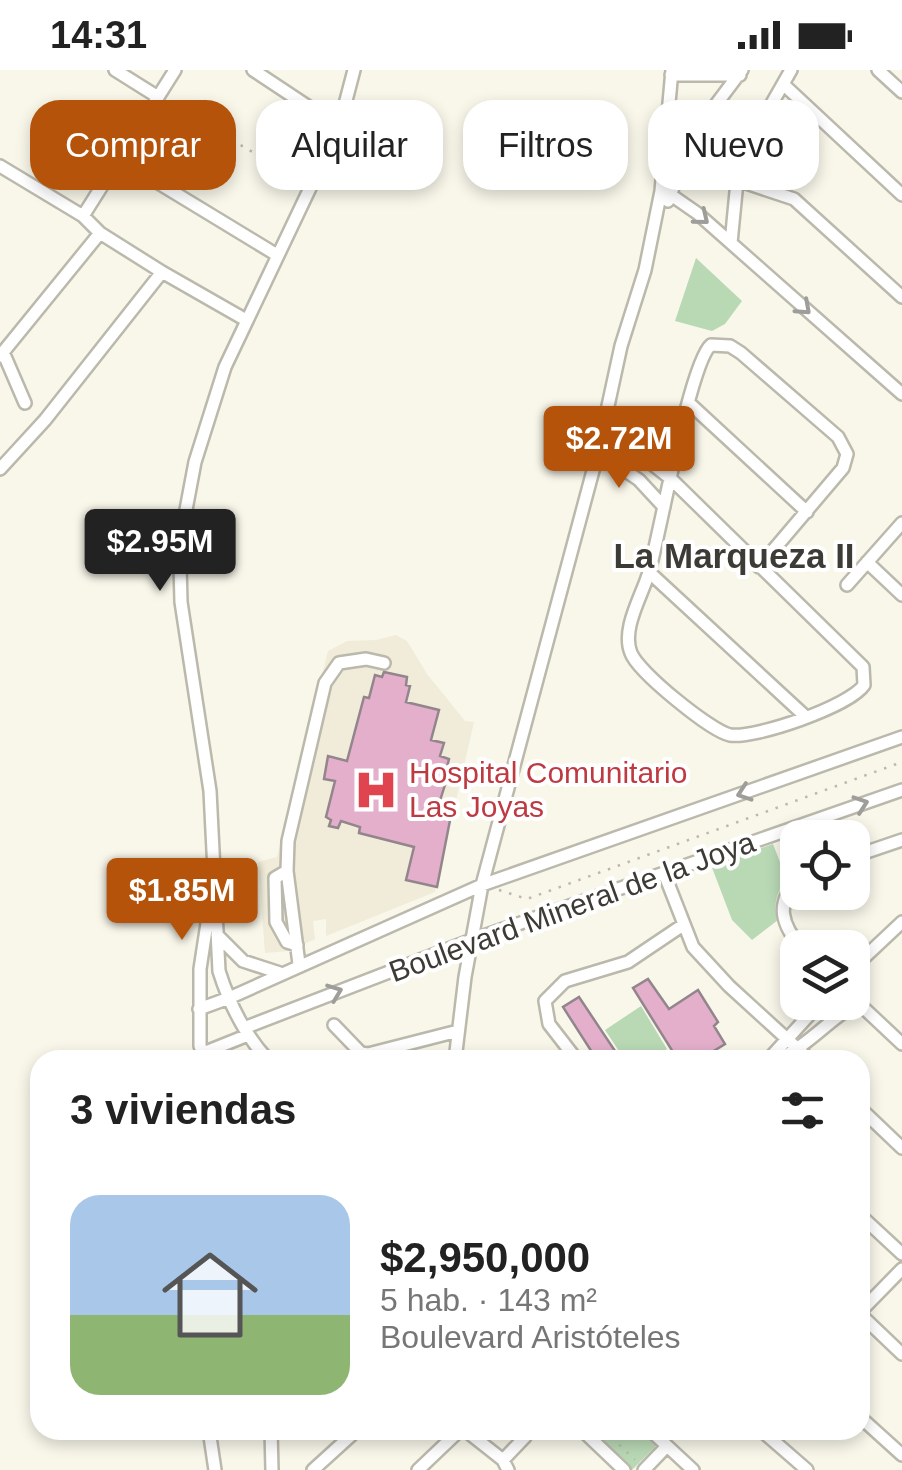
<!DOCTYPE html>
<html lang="es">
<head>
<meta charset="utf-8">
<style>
	:root { --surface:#fff; --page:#f6f6f6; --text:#222; --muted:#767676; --line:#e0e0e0; --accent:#b45309 }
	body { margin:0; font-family:Arial,sans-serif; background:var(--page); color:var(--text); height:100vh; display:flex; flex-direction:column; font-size:38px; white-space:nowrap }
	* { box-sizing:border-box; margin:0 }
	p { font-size:32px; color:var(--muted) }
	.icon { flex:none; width:55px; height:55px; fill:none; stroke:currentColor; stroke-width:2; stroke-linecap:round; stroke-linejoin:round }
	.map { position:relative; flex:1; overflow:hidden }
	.details { position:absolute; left:30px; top:980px; width:840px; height:390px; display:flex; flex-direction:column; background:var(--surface); border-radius:30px; box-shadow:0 5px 15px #0003 }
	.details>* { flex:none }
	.hud { position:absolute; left:30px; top:30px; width:842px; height:90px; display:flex; gap:20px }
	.tools { position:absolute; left:780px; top:750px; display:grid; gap:20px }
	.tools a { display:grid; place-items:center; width:90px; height:90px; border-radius:20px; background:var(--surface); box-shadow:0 5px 15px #0003; font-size:50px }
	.price { position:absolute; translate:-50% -85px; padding:0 22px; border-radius:10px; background:var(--accent); color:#fff; font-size:32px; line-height:65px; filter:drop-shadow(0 2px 5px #0008) }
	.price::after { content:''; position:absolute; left:50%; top:60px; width:30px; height:22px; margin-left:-15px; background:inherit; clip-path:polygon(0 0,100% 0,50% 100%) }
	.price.current { background:#222; color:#fff }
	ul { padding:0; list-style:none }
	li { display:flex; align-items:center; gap:30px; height:250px; padding:0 40px }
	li+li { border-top:2px solid var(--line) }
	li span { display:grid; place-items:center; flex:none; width:280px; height:200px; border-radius:30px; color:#555 }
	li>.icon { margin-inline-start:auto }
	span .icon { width:120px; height:120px; fill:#fffc; stroke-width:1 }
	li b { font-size:42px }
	h2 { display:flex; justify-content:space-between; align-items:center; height:120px; padding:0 40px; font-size:42px }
	.pill { padding:0 35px; border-radius:30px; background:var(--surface); box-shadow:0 5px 15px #0003; font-size:35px; line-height:90px }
	.pill.current { background:var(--accent); color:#fff }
	.status { display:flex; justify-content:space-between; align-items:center; height:70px; padding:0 50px; background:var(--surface); direction:ltr }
	.status svg { height:28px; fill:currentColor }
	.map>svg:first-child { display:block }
</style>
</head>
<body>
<div class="status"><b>14:31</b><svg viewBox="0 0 49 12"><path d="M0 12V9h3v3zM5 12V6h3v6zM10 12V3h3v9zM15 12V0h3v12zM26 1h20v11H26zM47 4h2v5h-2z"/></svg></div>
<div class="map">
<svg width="902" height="1400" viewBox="0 0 902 1400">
	<rect width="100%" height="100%" fill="#f9f7ea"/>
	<!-- built -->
	<path fill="#f0ecd9" d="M396,565L407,571L427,604L465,651L474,652L435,822L326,866V849L313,851L315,869L289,881L265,883L258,792L277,787L328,581L347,571L376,570Z"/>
	<!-- green -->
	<path fill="#b9d9b5" d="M726,35L749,48L723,92L700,78Z
		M696,188L742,231L725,254L712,261L675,251Z
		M773,774L787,810C776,822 773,835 778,850L752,870L732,850L711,795Z
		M641,936L667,979L649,990H625L605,960Z
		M591,1360H641L657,1375L632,1400Z"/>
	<!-- building -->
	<path fill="#e4afcb" stroke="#92868c" stroke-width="2.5" d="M384,602L407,607L406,615L410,616L406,632L439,640L431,670L444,673L440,686L449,689L446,701L449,702L438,737L452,740L437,817L406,810L414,777L359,763L360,757L341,751L338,758L329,756L331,750L326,747L335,711L324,709L328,686L347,691L364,627L369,628L375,605L382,607Z
		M648,909L669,939L698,920L718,952L714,956L725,974L709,984L713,990H678L633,918Z
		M579,927L621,990H597L563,937Z"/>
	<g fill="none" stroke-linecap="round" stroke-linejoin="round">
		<!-- minor casing -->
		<g stroke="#bbb8ac" stroke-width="16">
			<path id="minor" d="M115,0L158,27
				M253,0L339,57
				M878,0L902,22
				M671,5H740
				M783,14L902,125
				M119,89L277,185
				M0,96L83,146L100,163L162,202L246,250
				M681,102L737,110L794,129L902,227
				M671,125L697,143L902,324
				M668,131L693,65L742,0
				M83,146L175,0
				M731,173L739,91L791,0
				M3,282L25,333
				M0,286L100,163
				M689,333L807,442
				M604,356L671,409L863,597L864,615C850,636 755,669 730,665C711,661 638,602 631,583C621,559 642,526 649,502C660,464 690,292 711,275L730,276L741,283L838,367L847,384L843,398L759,497
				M598,382L639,410L664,437
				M0,399L45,350L162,202
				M867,492L902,525
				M649,502L806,647
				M847,515L902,453
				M852,787L902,770
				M287,801L275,808L276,852L287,872L297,875
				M664,803L693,877L729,916L810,990
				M798,809C775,833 781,855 802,878
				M211,827L200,899V976L203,983L248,965
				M217,865L243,891L280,903
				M299,894L287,801L288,771L325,613L339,593L366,589L384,593
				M852,899L902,852
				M852,927L902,974
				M199,939L229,928L482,815L902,667
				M334,955L361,983L368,984L458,961
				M244,958L472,870L902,720
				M573,985L549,954L545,931L565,911L628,892L683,855
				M268,990C245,965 229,933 219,901L210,721L181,532L180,494L185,445L195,392L225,297L339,57L354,0
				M455,990L465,907L482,815L598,382L621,276L645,200L661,121L672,0
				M768,990L821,932
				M777,990C808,976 829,949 859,932
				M860,1038L902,1078
				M860,1145L902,1184
				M860,1242L902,1199
				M860,1244L902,1284
				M860,1347L902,1385
				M209,1360L215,1400
				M271,1360L272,1400
				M465,1360L503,1390L508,1400
				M582,1360L624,1400
				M650,1360L693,1400
				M761,1360L807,1400
				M503,1390L525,1367
				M313,1400L357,1360
				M418,1400L460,1360
				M644,1400L667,1376"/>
		</g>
		<!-- path -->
		<path stroke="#bbb9af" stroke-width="2.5" stroke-dasharray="2.5 8" stroke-linecap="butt" d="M168,33L299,109
			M499,820L527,829L902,692
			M604,1360L635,1390"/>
		<!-- minor -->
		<use href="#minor" stroke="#fff" stroke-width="11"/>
	</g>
	<!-- one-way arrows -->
	<defs><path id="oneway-chevron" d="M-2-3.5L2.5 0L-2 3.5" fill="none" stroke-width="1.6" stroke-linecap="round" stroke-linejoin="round" transform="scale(2.5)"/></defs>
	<g stroke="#9e9d9a">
		<use href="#oneway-chevron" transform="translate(702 148) rotate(39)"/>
		<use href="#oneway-chevron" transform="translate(804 238) rotate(42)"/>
		<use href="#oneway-chevron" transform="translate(744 723) rotate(161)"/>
		<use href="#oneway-chevron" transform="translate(861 734) rotate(-19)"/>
		<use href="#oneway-chevron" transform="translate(335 922) rotate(-21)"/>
	</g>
	<!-- icons -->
	<defs>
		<g id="hospital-bare" transform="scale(3.45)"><path d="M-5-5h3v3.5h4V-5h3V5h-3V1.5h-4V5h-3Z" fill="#e0444e" stroke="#fff" stroke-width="2.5" paint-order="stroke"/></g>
	</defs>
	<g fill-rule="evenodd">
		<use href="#hospital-bare" x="376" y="720"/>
	</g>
	<g text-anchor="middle" stroke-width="8" stroke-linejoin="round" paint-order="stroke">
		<!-- health labels -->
		<g font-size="30" fill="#be3a42" stroke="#fff" text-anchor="start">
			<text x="409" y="713">Hospital Comunitario<tspan x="409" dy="34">Las Joyas</tspan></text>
		</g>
		<!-- street labels -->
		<g font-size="30" fill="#3c3b36" stroke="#fff">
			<text transform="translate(572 837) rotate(-20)" y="10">Boulevard Mineral de la Joya</text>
		</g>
		<!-- quarter labels -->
		<g font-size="35" font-weight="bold" fill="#3c3b36" stroke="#fff">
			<text x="734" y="498">La Marqueza II</text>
		</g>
	</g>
</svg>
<div class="tools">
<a><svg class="icon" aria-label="locate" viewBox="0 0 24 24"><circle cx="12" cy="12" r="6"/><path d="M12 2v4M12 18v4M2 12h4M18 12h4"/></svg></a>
<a><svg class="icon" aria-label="layers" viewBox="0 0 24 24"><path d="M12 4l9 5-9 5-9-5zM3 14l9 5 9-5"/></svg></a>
</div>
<b class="price" style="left:619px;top:421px">$2.72M</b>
<b class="price current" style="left:160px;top:524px">$2.95M</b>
<b class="price" style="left:182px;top:873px">$1.85M</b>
<div class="hud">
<a class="pill current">Comprar</a>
<a class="pill">Alquilar</a>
<a class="pill">Filtros</a>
<a class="pill">Nuevo</a>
</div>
<section class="details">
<h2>3 viviendas<svg class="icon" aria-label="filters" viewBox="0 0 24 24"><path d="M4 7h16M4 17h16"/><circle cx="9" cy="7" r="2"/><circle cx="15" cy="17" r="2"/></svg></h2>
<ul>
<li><span style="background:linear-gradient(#a9c7e8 60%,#8fb573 0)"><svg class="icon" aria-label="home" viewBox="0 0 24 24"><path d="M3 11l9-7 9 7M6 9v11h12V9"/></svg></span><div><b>$2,950,000</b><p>5 hab. · 143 m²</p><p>Boulevard Aristóteles</p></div></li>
</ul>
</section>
</div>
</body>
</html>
